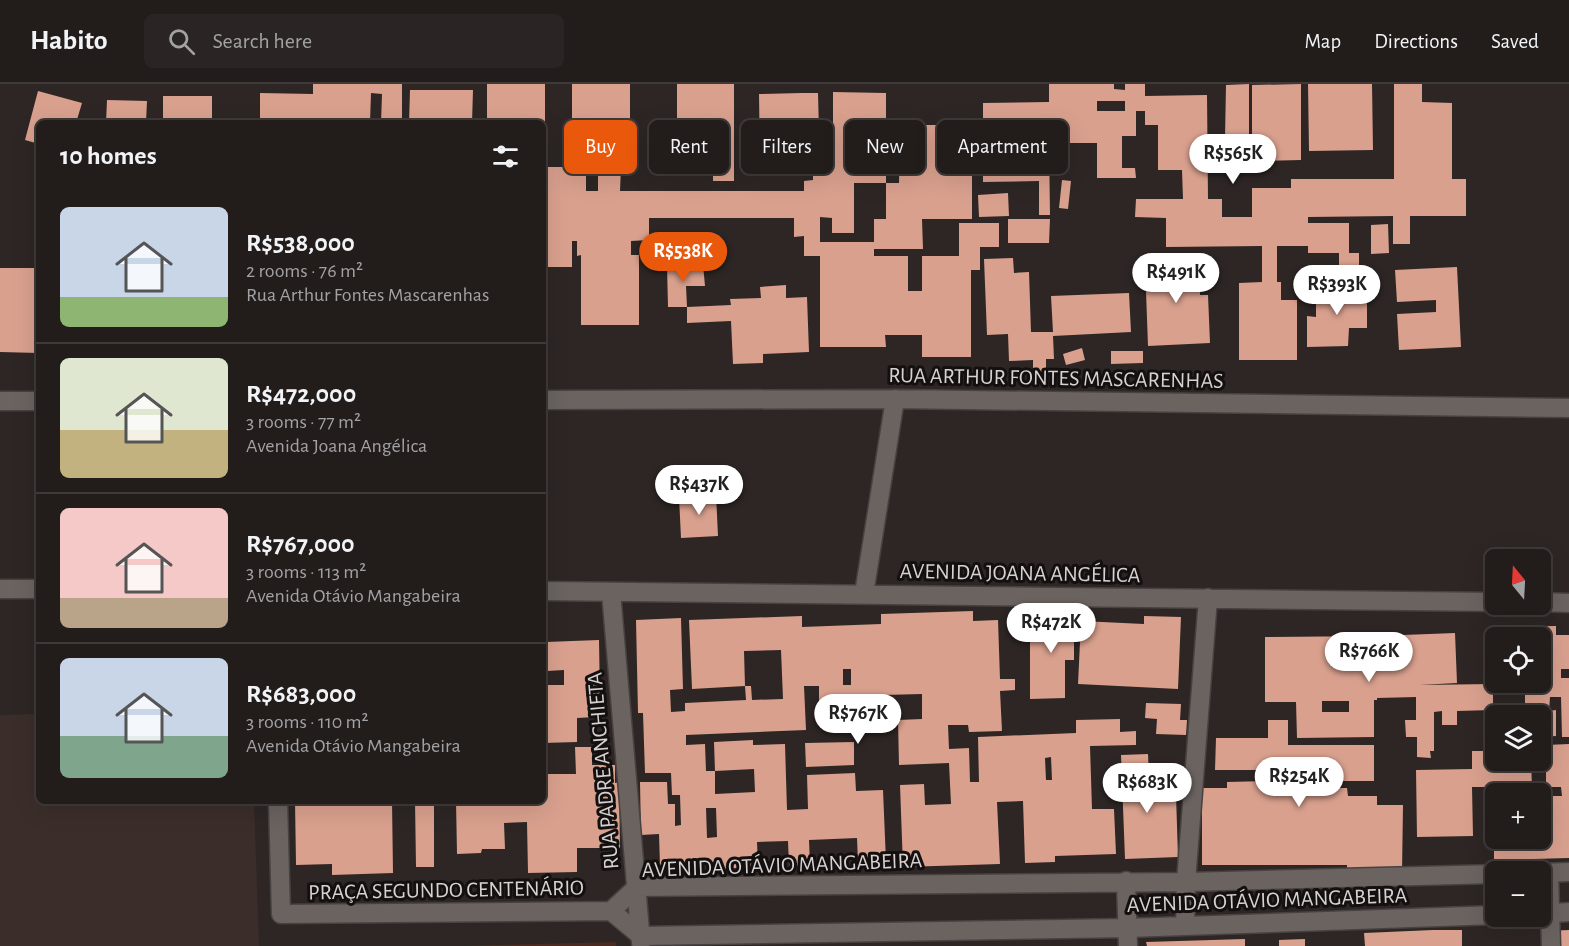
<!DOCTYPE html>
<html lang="en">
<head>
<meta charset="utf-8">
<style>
	:root { --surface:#221c1b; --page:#2a2524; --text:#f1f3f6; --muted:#a2a1a3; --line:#3f3a3a; --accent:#ea580c }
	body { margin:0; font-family:"Alegreya Sans",sans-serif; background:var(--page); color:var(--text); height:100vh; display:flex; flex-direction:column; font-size:22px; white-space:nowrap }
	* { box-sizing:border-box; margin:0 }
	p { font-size:20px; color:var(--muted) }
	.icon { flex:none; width:33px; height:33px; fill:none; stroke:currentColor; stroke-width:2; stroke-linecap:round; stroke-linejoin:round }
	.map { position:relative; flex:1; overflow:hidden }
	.sheet { position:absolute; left:36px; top:36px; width:510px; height:684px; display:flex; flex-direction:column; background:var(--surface); border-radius:9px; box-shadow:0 6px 24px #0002,0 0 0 2px var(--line) }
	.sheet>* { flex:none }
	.top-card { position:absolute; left:564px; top:36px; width:570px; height:54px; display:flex; gap:12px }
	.needle { width:39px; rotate:342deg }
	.tools { position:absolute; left:1485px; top:465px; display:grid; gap:12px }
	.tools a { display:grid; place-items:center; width:66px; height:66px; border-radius:9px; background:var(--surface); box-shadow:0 6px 24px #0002,0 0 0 2px var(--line); font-size:30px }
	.price { position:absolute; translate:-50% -51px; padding:0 14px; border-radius:21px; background:#fff; color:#222; font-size:20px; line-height:39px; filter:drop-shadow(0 2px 3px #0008) }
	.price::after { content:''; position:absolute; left:50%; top:36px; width:18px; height:14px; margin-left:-9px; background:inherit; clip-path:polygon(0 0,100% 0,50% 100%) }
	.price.on { background:var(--accent); color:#fff }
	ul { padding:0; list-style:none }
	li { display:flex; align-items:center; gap:18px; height:150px; padding:0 24px }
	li+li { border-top:2px solid var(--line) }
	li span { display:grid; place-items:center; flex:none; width:168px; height:120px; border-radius:9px; color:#555 }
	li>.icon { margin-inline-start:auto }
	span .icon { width:72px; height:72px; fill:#fffc; stroke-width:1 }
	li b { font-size:26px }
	h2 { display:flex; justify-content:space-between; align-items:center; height:72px; padding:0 24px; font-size:26px }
	.tag { padding:0 21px; border-radius:9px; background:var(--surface); box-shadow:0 6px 24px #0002,0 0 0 2px var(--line); font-size:21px; line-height:54px }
	.tag.on { background:var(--accent); color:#fff }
	header { display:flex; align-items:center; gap:36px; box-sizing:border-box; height:84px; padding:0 30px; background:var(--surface); border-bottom:2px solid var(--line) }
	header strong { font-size:28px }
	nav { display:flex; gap:33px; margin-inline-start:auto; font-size:21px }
	.search { width:420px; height:54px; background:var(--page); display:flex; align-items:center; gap:15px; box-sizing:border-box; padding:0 21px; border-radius:9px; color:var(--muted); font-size:22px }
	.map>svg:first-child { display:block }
</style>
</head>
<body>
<header>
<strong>Habito</strong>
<div class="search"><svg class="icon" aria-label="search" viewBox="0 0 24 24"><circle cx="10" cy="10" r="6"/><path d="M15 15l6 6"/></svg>Search here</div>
<nav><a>Map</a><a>Directions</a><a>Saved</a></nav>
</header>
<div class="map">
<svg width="1569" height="862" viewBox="0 0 1569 862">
	<rect width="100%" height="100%" fill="#2d2624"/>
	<!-- built -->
	<path fill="#3b2e2a" d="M39,630V717H254L259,862H0V631Z"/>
	<!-- green -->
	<path fill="#4b2b21" d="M616,858V862H459Z"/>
	<!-- building -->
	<path fill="#d9a08e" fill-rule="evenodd" d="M313,0H402V39H381L382,10L371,9L370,39H260V9L313,10Z
		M487,0H545V39H495V35H487Z
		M572,0H630V83H621L620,107H804V97L813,96V83H833V8L886,9V99H899L900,41H972V135H922L923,165H874V172H908V207H922V172H959V139H999V163H980V186H971V273H922V251H885L886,263H820V172H804V152L794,153V134H649V156L631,157V171H639V241H581V171L577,172V157H572V183H546L545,261H543V83H572ZM586,83H598V107H586ZM854,99H886V135H874V158H820V133L832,134V149H854Z
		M677,0H734V97H713V78H698V64H677Z
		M1049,0H1114V5L1125,6V0H1145V12L1207,11L1208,115H1222V133H1252V104H1291V95H1394V0H1422V18L1452,19V95H1466V132H1410V160H1393V132L1308,133V139H1349V169H1359V197H1339V169H1308V162H1277V198H1281V216H1297V276H1239V199L1262,198V162L1166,163V134L1135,133L1136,115H1183L1182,86H1158V41H1145V27H1136V52H1122V84H1135L1136,94H1097V59H1049L1050,131H1039V97L983,98V19L1049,18ZM1097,17H1125V27H1097Z
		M1249,0V53L1225,54L1226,1Z
		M1301,0V76L1252,77V1Z
		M1308,0H1372L1373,66L1309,67Z
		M410,6H473L472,39H409Z
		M38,7L82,19L76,39H39V60L25,56Z
		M802,9H818L819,48H802L803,82L760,83L759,10Z
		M163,12H212V39H163Z
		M107,16L147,17L146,39H106Z
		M1062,96L1071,97L1068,125L1059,124Z
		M1008,109L1009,132L979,133L978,111Z
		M1008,135H1050L1049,159H1008Z
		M1388,140L1389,169L1371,170V141Z
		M1013,174L1014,189L1029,188L1031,248H1053L1051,212L1129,209L1131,248L1053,252L1054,275H1046V294H1033V276L1009,277L1008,250L987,251L984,175Z
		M1207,177V187H1199L1200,211H1208L1210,259L1148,262L1145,180Z
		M703,180L705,202H686L687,223H668L667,182Z
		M1457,183L1461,263L1399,266L1397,230L1436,228V216L1397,218L1395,186Z
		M0,184H39V269L0,268Z
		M786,201V214L807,213L809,268L763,270V279L733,280L731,237L687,239V223L731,221L730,215L761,214L760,203Z
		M1316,203L1367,204V244H1349L1348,262L1307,263V232L1316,233Z
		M1082,264L1085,276L1066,281L1063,270Z
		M1111,267H1143V279L1111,280Z
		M716,410L718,452L681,454L679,413Z
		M973,527V537L998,536L1000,595H1015V606L1000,607L1002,647L969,648L968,641H948L949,665L969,664L970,698H979L978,653L1076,649V636L1120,635V648L1136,647V661L1090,662L1092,725H1114L1116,770L1055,772V778L1025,779L1023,717L997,718L1000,780L903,783L900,701L924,700L925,721L951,720L949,679L899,681L898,636L922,635V610L883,611L884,621L853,622L852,612L835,613L836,633L819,634V602H804L806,646L686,651V661L705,660L706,687H715V710L755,708L754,685L715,687L714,658L753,656V661L785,660L787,726L808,725L807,691L855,689L856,707L883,706L886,778L858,779L857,754L809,756L810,781L789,782L788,757L757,758L758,783L718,785V780L660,782L659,750L641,751L640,698H667L668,720H675V742L681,741L680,711H672L671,689H645L643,629H638L636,536L681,534L683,605L670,606L671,628L685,627V619L746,616L745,602H751L752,616L783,615L781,566L744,567L745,602L692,605L689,536L802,532V543L881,540V530ZM843,585H851V601H843ZM1051,673L1052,696H1046L1045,674ZM706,724H716L717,753L707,754Z
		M1074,527V576H1065V614L1030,615V535L1047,534V528Z
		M1144,532L1181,533L1178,605L1078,600L1081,537L1144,540Z
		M1556,542V551H1569V585H1561V594H1569V653H1562L1561,613H1550L1549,627L1556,626V652L1540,653V632H1531V627H1525V598H1540V554H1496V595H1493V543Z
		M1455,549L1457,599L1419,601L1493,600V626L1457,627V641H1442V627L1434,628V667H1430L1431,674L1417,673V653H1406L1405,636H1416V613L1377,614V616H1374V653L1297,654L1296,618H1265V553L1377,552ZM1322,617H1349V628H1322Z
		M599,556L600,617H595V633L577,634V658L543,659V601H564V586L547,587L546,558Z
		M1146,619L1181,620L1180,636H1187L1186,651L1156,650L1157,635L1145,634Z
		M1268,636H1288V661H1374V697H1333V704H1347L1348,712H1377V721H1403L1402,789H1347V781H1202V704H1227V698L1268,697L1267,686H1215L1216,654H1268Z
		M854,658V681L806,683L805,659Z
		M1569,660V774L1494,776V754H1540V712H1562L1561,703H1546V661Z
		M575,663H592V681H615V699L619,698L620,764H577V788L528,789L527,738L504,739L505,765H482L481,769L457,770L456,717H543V702H546V690H576Z
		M1472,667H1496V676H1531L1532,703H1472L1473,752L1417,753L1416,686L1472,685Z
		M1148,670L1150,713L1176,711L1178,773L1125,775L1121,671Z
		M295,717H392L393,789L332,791V780L296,781Z
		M415,717H434V783H416Z
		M1433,846H1462V862H1365L1364,849Z
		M1569,846V862H1547L1546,847Z
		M1245,855V862H1147L1146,858Z
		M1305,855V862H1279V856Z"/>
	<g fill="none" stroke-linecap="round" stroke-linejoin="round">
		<!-- minor casing -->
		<g stroke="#474241" stroke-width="21">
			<path id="minor" d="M543,316L895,315L1569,324
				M0,317H39
				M0,505H39
				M543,507L1496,518
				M611,508L641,859
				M864,510L895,315
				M1540,518L1569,519
				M278,717L281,830L611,827
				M1540,789L1569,788
				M1549,789L1551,862
				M1126,797L1128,862
				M611,827L641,852L1127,844L1496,831
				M611,827L637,803L1186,798L1496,790
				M1540,830L1569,828
				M1185,842L1186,798L1208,514"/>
		</g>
		<!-- minor -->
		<use href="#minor" stroke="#6a6360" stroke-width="18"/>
	</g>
	<g text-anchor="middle" stroke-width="6" stroke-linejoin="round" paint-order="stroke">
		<!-- street labels -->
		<g font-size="22" fill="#d7d2d1" stroke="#13100f">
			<text transform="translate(1056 293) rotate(1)" y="8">RUA ARTHUR FONTES MASCARENHAS</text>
			<text transform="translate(1020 488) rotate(1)" y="8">AVENIDA JOANA ANGÉLICA</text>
			<text transform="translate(602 687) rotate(-95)" y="8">RUA PADRE ANCHIETA</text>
			<text transform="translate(782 780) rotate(-2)" y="8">AVENIDA OTÁVIO MANGABEIRA</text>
			<text transform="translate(446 805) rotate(-1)" y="8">PRAÇA SEGUNDO CENTENÁRIO</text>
			<text transform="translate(1267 815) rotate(-2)" y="8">AVENIDA OTÁVIO MANGABEIRA</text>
		</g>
	</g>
</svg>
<div class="tools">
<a><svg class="needle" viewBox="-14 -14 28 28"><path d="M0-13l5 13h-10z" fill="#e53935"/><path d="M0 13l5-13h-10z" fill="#a2a1a3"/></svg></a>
<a><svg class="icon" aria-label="locate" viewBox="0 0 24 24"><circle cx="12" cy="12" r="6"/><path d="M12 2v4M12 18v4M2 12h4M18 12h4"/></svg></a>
<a><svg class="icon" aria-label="layers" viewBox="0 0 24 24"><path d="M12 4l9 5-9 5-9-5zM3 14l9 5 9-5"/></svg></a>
<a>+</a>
<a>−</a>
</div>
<b class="price" style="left:1233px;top:101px">R$565K</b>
<b class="price on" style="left:683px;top:199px">R$538K</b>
<b class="price" style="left:1176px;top:220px">R$491K</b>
<b class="price" style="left:1337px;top:232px">R$393K</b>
<b class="price" style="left:699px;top:432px">R$437K</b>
<b class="price" style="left:1051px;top:570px">R$472K</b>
<b class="price" style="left:1369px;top:599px">R$766K</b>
<b class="price" style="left:858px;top:661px">R$767K</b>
<b class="price" style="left:1299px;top:724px">R$254K</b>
<b class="price" style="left:1147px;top:730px">R$683K</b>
<div class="top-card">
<a class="tag on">Buy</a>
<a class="tag">Rent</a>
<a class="tag">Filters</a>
<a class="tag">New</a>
<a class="tag">Apartment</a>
</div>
<section class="sheet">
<h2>10 homes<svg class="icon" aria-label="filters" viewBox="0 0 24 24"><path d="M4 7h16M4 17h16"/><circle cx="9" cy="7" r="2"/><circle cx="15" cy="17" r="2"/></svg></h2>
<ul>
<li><span style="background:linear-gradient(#c9d6e8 75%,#8fb573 0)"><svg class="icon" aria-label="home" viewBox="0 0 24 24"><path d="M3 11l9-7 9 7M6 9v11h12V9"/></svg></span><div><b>R$538,000</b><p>2 rooms · 76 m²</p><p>Rua Arthur Fontes Mascarenhas</p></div></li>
<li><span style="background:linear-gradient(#dfe7d0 60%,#c2b280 0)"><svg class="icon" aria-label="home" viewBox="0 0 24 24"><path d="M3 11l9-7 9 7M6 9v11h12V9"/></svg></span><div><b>R$472,000</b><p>3 rooms · 77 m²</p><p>Avenida Joana Angélica</p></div></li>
<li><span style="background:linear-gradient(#f6c9c9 75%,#b9a48a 0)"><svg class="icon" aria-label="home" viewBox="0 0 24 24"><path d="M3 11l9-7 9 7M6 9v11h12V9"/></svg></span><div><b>R$767,000</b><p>3 rooms · 113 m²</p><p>Avenida Otávio Mangabeira</p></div></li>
<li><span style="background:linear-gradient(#c9d6e8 65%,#7fa58c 0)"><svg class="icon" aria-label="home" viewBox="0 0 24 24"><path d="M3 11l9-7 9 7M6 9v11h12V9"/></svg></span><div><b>R$683,000</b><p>3 rooms · 110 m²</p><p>Avenida Otávio Mangabeira</p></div></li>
</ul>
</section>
</div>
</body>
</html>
